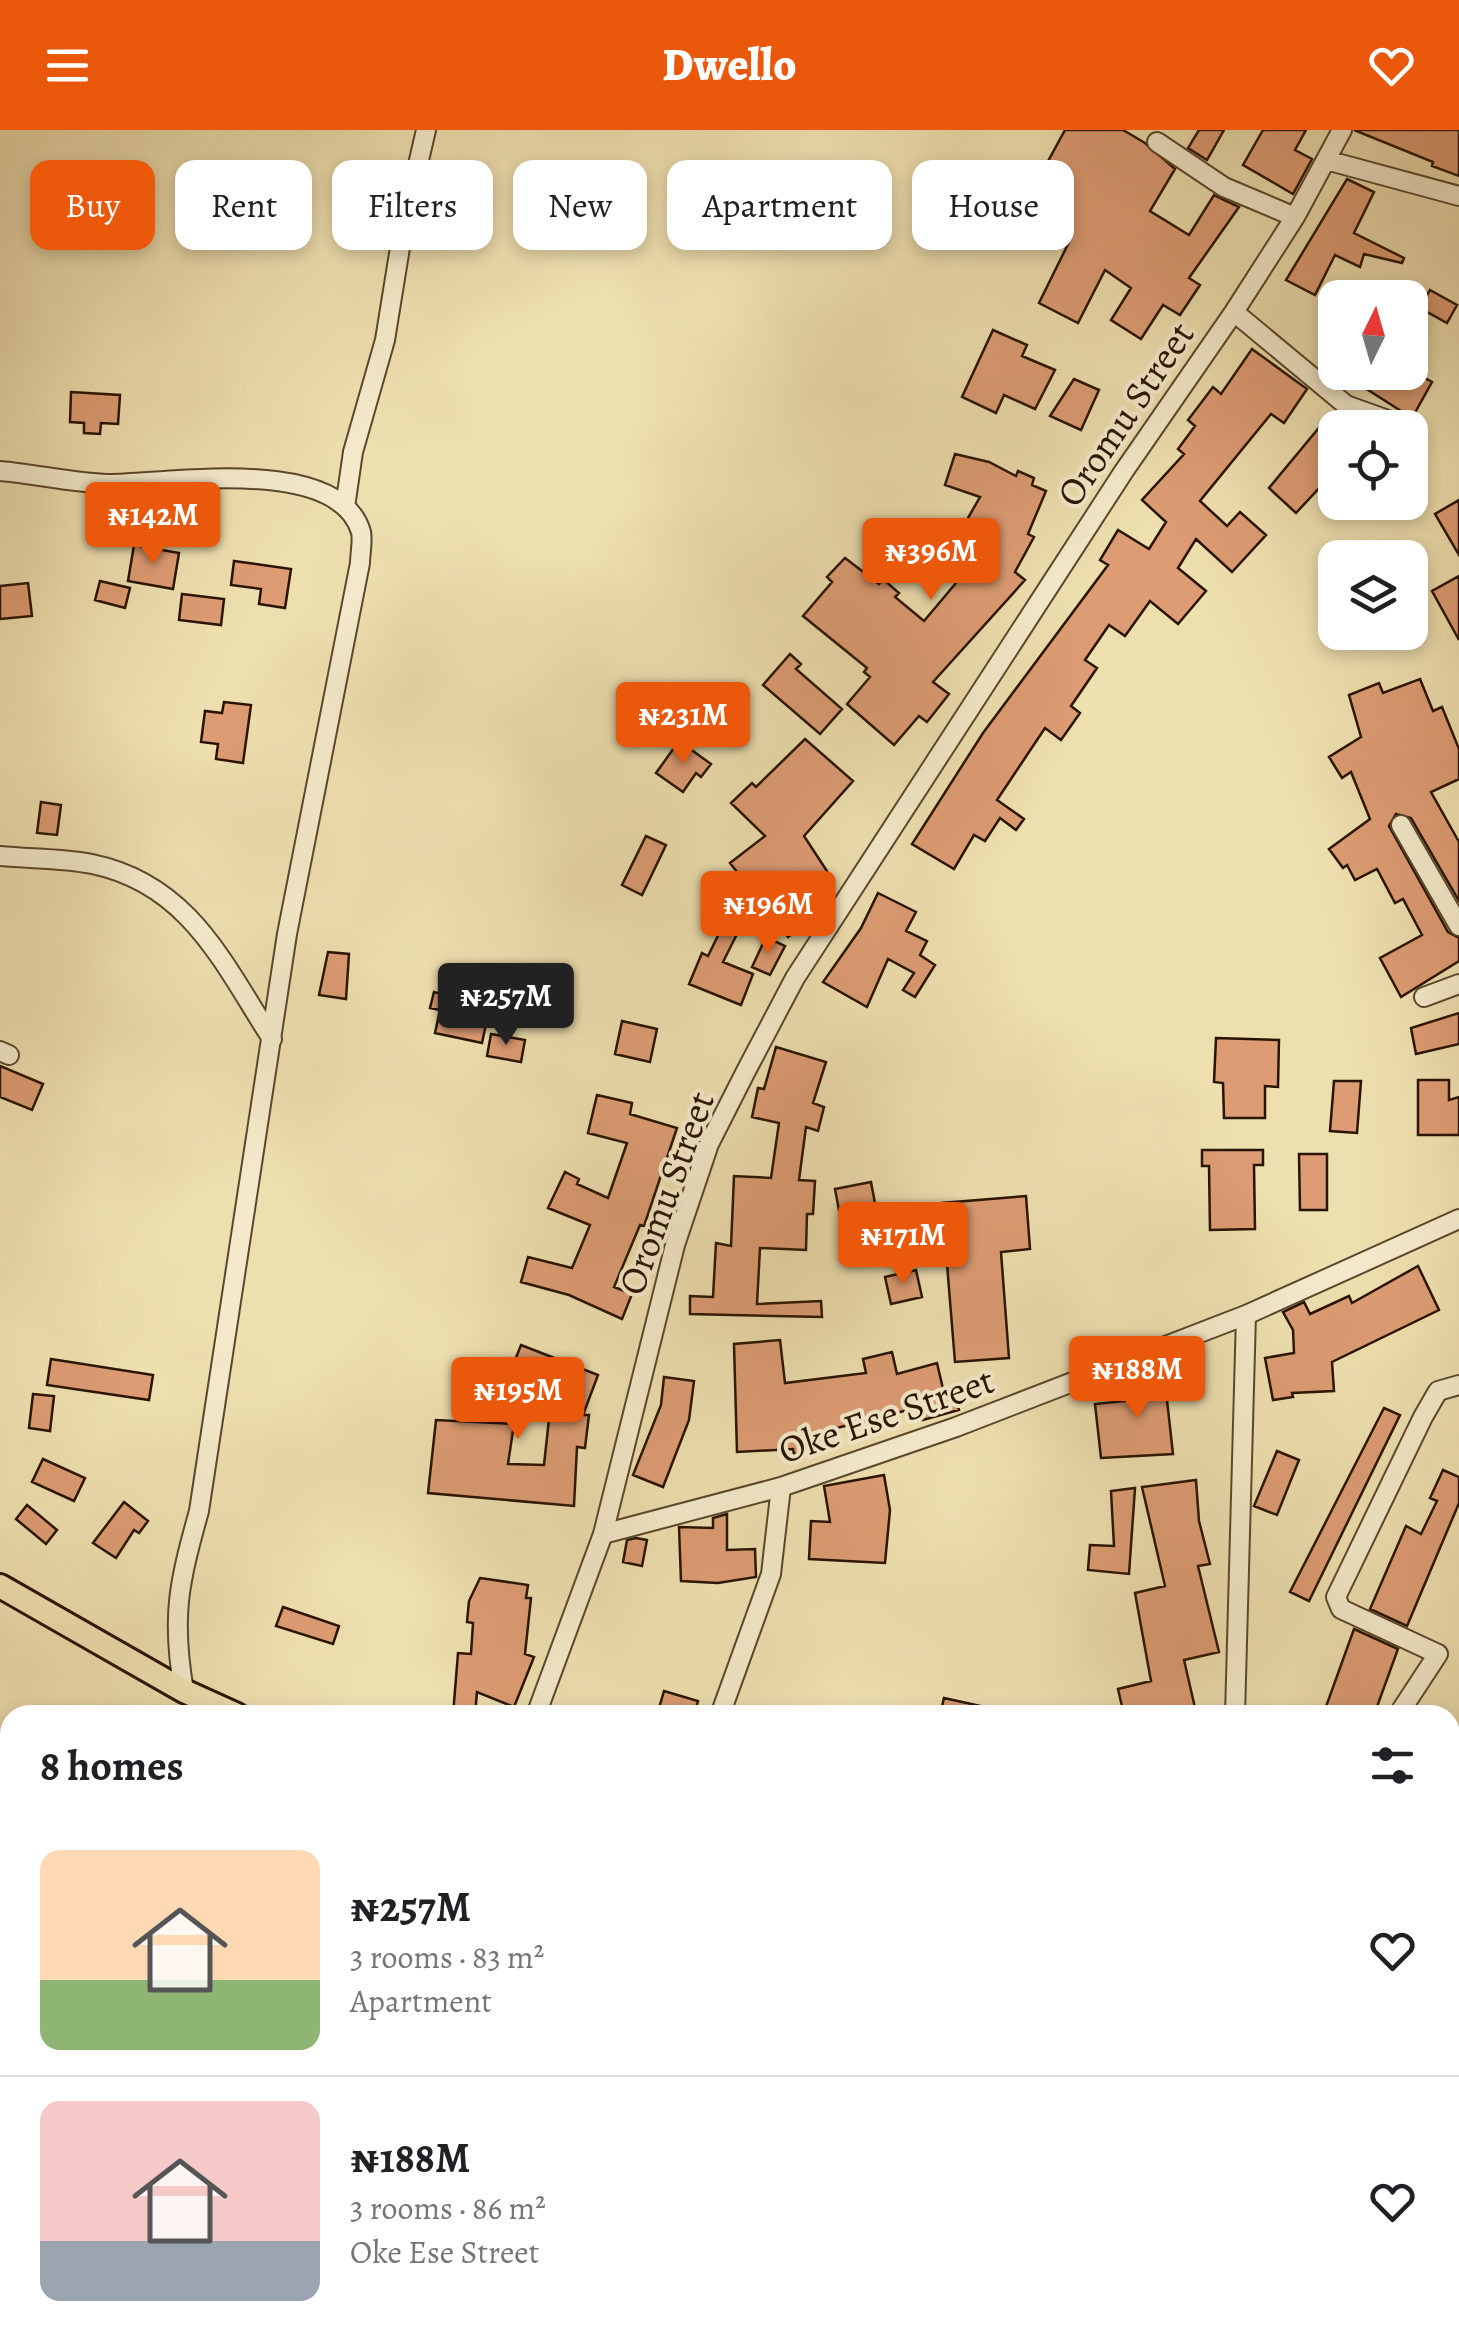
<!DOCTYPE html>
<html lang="en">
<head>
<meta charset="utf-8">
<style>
	:root { --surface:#fff; --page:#f6f6f6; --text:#202124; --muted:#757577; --line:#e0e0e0; --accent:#ea580c }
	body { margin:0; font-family:Alegreya,serif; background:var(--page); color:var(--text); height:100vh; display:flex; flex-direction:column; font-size:38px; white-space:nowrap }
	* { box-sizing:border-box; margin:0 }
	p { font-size:32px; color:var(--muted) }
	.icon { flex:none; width:55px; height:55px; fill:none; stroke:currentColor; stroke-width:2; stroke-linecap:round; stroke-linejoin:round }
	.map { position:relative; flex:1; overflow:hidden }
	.panel { position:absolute; left:0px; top:1575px; width:1460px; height:642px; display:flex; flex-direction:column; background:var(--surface); border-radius:30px 30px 0 0; box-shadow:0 5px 15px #0003 }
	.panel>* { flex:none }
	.guide { position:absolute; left:30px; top:30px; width:1400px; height:90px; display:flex; gap:20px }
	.needle { width:65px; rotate:5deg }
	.fabs { position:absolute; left:1318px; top:150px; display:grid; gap:20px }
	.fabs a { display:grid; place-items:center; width:110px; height:110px; border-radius:20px; background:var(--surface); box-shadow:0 5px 15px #0003; font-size:50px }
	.price { position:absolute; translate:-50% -85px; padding:0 22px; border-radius:10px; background:var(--accent); color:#fff; font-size:32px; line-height:65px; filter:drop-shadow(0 2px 5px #0008) }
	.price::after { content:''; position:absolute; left:50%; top:60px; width:30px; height:22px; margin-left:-15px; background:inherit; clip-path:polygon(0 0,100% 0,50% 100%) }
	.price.current { background:#222; color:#fff }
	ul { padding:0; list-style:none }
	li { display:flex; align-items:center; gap:30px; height:250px; padding:0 40px }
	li+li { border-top:2px solid var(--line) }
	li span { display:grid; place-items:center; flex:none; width:280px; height:200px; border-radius:20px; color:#555 }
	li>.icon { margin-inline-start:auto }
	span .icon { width:120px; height:120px; fill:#fffc; stroke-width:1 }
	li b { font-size:42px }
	h2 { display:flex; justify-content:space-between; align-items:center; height:120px; padding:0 40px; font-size:42px }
	.pill { padding:0 35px; border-radius:20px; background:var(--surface); box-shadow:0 5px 15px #0003; font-size:35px; line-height:90px }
	.pill.current { background:var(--accent); color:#fff }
	header { display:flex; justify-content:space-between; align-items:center; height:130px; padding:0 40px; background:var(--accent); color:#fff; font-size:45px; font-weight:800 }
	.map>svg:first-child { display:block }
</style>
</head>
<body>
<header><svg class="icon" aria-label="menu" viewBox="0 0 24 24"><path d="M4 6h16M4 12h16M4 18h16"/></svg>Dwello<svg class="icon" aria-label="heart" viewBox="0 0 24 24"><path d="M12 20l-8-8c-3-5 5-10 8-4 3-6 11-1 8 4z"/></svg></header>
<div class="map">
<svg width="1459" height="2216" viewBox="0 0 1459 2216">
	<rect width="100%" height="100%" fill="#eedfaf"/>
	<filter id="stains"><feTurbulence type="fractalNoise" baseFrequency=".002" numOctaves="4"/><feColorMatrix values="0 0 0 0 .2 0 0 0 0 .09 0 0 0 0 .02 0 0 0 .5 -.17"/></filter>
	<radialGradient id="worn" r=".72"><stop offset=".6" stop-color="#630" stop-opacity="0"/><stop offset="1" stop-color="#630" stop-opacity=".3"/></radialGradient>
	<!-- building -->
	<path fill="#dd9c73" stroke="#291401" stroke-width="2.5" d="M1065,0H1123L1145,13L1175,39L1150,81L1189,105L1214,65L1239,77L1189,148L1200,155L1180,185L1163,175L1141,209L1111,190L1131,158L1105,140L1078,193L1039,173L1071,108L1021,81Z
		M1199,0H1224L1207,30L1188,18Z
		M1263,0H1306L1295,20L1312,29L1293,64L1243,35Z
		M1354,0H1459V46L1432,36L1433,32Z
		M1347,49L1374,62L1354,103L1404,128L1402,133L1364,124L1360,137L1335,125L1315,165L1286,150Z
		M1430,160L1457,175L1447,193L1420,178Z
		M993,200L1027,215L1022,226L1055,240L1035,279L1004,265L996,283L962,267Z
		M1252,219L1307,259L1284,293L1271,284L1200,371L1227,396L1240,382L1266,405L1232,442L1196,409L1178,438L1206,461L1178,494L1150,471L1125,506L1109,495L1085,530L1097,538L1071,576L1080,583L1061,610L1045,598L997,670L1024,689L1016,700L1000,688L985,711L974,705L954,739L912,714L983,603L1108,435L1100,430L1118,400L1149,419L1166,392L1142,370L1184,324L1178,319L1195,296L1188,290L1213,257L1221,264Z
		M1340,242H1414L1432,252L1412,288Z
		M1074,249L1099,260L1081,300L1050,286Z
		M71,262L120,265L118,294L101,293L100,304L84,303V293L70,292Z
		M1327,288L1335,295V341L1296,383L1269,358Z
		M955,324L989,332L1016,346L1018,341L1034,348L1032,355L1046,361L1028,404L1034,407L1015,442L1025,450L933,552L949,564L927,592L919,586L894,615L847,574L870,547L864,542L867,538L803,486L832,452L827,447L845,428L879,454L883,449L899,463L895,467L924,491L961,447L949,438L972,408L960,402L980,367L945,355Z
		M1459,370V425L1435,384Z
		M134,415L179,423L173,459L128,451Z
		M234,431L291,439L285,478L259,474L261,459L231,455Z
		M1459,446V510L1432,461Z
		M100,451L130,458L125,478L95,470Z
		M28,453L32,486L0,489V456Z
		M182,464L224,469L221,495L179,490Z
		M790,524L801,534L796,539L842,579L820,604L763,555Z
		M1420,549L1433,581L1442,577L1459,619V649L1431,662L1459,712V771L1411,688L1396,684L1389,696L1448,802L1459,808V831L1401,867L1380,828L1422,805L1403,769L1395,773L1377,739L1355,750L1347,735L1343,738L1329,719L1370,689L1351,642L1342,648L1329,627L1361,607L1349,565L1379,553L1383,563Z
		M224,572L251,575L243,633L216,629L218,614L201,612L205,581L222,583Z
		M805,609L853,651L804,706L827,741L795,761L815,787L788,807L730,733L765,706L731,673L752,653L756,657Z
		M679,611L711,634L701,647L696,643L683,662L656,643Z
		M41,672L61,675L57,705L37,703Z
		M646,706L666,715L642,765L622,755Z
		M878,763L916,782L906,801L927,811L920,825L935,835L915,867L903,860L914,843L888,829L867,877L823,852L861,798Z
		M727,787L742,794L723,832L753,844L741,875L689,854L702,823L708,826Z
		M766,807L785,816L770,845L752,837Z
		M328,822L349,824L346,869L319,865Z
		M449,846L494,856L482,913L435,903L440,880L430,878L434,862L445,865Z
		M1459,883V914L1416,924L1411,898Z
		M622,891L657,899L650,932L615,924Z
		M491,904L525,910L521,932L487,926Z
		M1216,908L1279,910L1278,957L1265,956V988H1224L1223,953L1214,952Z
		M776,917L826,932L813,973L824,977L818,1001L806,997L799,1050L815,1051L813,1084H807L806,1120L760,1118L757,1174L821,1171L822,1187L690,1184V1166L713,1167L716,1113L731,1116L734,1046L771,1048L779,993L752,987L758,958L764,959Z
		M0,936L43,954L32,980L0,967Z
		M1418,950H1449V970L1459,967V1005H1418Z
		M1334,951H1361L1357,1003L1330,1001Z
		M597,965L632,973L630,984L677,998L644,1096L640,1095L614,1157L632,1164L622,1189L569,1165L521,1152L528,1127L572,1138L590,1095L548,1078L565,1042L579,1049L577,1054L608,1068L627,1013L588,1003Z
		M1202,1020H1263V1035H1254L1255,1099L1210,1100L1209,1036H1202Z
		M1299,1024H1327V1080H1300Z
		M871,1052L877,1084L841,1091L835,1059Z
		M1026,1066L1030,1119L1001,1122L1009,1228L955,1232L942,1073Z
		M1418,1136L1439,1180L1332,1232L1334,1261L1292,1263L1293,1267L1273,1270L1265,1228L1294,1223L1293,1200L1283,1182L1304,1172L1310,1184L1349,1166L1352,1173Z
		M916,1140L922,1167L891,1174L885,1147Z
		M780,1210L785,1253L866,1243L863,1229L892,1222L897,1244L937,1233L944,1263L954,1261L959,1280L923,1290L920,1277L829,1300L832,1318L794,1324L793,1319L737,1322L734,1214Z
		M521,1215L598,1245L583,1285H589L585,1318L577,1317L574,1376L428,1363L436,1290L514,1294L508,1334L544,1335L552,1261L509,1245Z
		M51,1229L153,1245L149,1270L47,1255Z
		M1133,1242L1164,1243L1173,1324L1101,1328L1095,1274L1133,1270Z
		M664,1247L694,1251L689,1290L663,1357L633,1345L661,1275Z
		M33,1264L54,1266L50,1301L29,1298Z
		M1384,1278L1400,1285L1309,1471L1290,1462Z
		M1277,1321L1299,1330L1277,1385L1254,1376Z
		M43,1329L85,1348L74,1371L32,1352Z
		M1443,1340L1459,1347V1373L1407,1496L1370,1479L1406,1396L1421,1404L1437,1371L1430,1368Z
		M884,1345L890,1380L885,1433L809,1429L811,1391L830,1392L824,1356Z
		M1196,1350L1199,1391L1210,1434L1198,1436L1219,1522L1184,1530L1196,1582L1124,1585L1118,1559L1151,1551L1135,1463L1165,1456L1142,1357Z
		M1135,1358L1129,1444L1088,1440L1090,1415L1114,1416L1111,1361Z
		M124,1372L148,1391L139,1403L134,1400L116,1428L93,1413Z
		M27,1375L57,1400L46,1414L16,1389Z
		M727,1384V1420L755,1419L756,1447L718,1453L681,1451L679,1397L713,1398V1388Z
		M636,1408L647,1410L642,1436L623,1432L627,1410Z
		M480,1448L528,1455L526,1468H531L525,1524L534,1527L514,1577L477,1562L475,1585H453L458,1523L471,1524L473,1493L467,1492L469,1471Z
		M283,1477L339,1496L333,1514L276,1496Z
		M1354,1499L1398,1519L1374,1585H1323Z
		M664,1561L698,1571L694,1585H657Z
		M944,1568L994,1579L993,1585H940Z"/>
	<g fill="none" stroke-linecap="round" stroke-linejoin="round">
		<!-- minor casing -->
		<g stroke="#5a472c" stroke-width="22">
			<path id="minor" d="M1157,12L1224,57L1295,87
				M1326,30L1459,66
				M1234,182L1346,275L1402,295
				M0,341C35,344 73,353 108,354C168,354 338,324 361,402C363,411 360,424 360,433L287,804L199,1381C179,1453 171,1486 184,1561
				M345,377L353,322L385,210L403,99L426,0
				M1401,695L1459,796
				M0,726C30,729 62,728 92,734C189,754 223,833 272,909
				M1424,867L1459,854
				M0,921L9,925
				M603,1404L781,1357L956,1297L1246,1185L1459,1089
				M536,1585L603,1404L675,1115L709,1014L746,941L795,848L1124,341L1234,182L1295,87L1342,0
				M720,1585L771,1444L781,1357
				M1235,1585L1246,1185
				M1398,1585L1438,1524L1341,1479L1336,1467L1423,1287L1438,1261L1459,1255
				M1450,1709L1459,1677
				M1450,1935L1459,1957
				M0,1951L10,1990
				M1450,2055L1459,2048
				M0,2147H10
				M203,2208L205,2216
				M519,2208L521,2216
				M763,2208L765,2216
				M929,2208L930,2216
				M840,2216V2208"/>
		</g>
		<!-- major casing -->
		<g stroke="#291401" stroke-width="28">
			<path id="major" d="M0,1456L184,1561L237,1585
				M1450,1844H1459"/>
		</g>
		<!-- minor -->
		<use href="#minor" stroke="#f4eacb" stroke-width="18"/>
		<!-- major -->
		<use href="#major" stroke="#eedfaf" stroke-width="22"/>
	</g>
	<g text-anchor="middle" stroke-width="8" stroke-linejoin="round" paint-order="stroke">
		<!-- street labels -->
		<g font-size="38" fill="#291401" stroke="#f4eacb">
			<text transform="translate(1125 284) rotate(-56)" y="13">Oromu Street</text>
			<text transform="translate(666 1063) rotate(-70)" y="13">Oromu Street</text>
			<text transform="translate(886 1285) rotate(-19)" y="13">Oke Ese Street</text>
		</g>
	</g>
	<rect width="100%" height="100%" filter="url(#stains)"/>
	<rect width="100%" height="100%" fill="url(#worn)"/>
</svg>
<div class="fabs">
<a><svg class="needle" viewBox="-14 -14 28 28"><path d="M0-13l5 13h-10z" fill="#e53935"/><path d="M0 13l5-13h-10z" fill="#757577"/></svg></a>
<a><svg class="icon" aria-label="locate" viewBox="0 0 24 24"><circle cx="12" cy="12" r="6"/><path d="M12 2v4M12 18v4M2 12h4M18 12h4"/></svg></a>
<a><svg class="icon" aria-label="layers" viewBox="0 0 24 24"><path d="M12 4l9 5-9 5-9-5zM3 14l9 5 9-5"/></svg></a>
</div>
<b class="price" style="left:153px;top:437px">₦142M</b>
<b class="price" style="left:931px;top:473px">₦396M</b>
<b class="price" style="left:683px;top:637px">₦231M</b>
<b class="price" style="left:768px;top:826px">₦196M</b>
<b class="price current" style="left:506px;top:918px">₦257M</b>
<b class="price" style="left:903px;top:1157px">₦171M</b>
<b class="price" style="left:1137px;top:1291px">₦188M</b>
<b class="price" style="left:518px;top:1312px">₦195M</b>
<div class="guide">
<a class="pill current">Buy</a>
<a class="pill">Rent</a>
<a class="pill">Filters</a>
<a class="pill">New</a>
<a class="pill">Apartment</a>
<a class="pill">House</a>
</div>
<section class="panel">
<h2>8 homes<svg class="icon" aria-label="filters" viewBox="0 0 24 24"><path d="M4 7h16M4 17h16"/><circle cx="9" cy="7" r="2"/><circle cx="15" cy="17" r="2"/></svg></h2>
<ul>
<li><span style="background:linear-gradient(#ffd9b3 65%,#8fb573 0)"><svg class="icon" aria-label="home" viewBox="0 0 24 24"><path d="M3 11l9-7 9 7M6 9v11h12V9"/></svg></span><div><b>₦257M</b><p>3 rooms · 83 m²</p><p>Apartment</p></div><svg class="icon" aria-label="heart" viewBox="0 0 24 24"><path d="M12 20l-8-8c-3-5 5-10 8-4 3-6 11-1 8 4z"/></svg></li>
<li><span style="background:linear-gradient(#f6c9c9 70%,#9aa5b1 0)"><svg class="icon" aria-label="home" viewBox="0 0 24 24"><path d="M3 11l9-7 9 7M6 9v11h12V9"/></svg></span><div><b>₦188M</b><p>3 rooms · 86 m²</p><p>Oke Ese Street</p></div><svg class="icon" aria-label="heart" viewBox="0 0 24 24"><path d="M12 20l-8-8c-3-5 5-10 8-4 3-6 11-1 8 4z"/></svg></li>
</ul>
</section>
</div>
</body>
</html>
